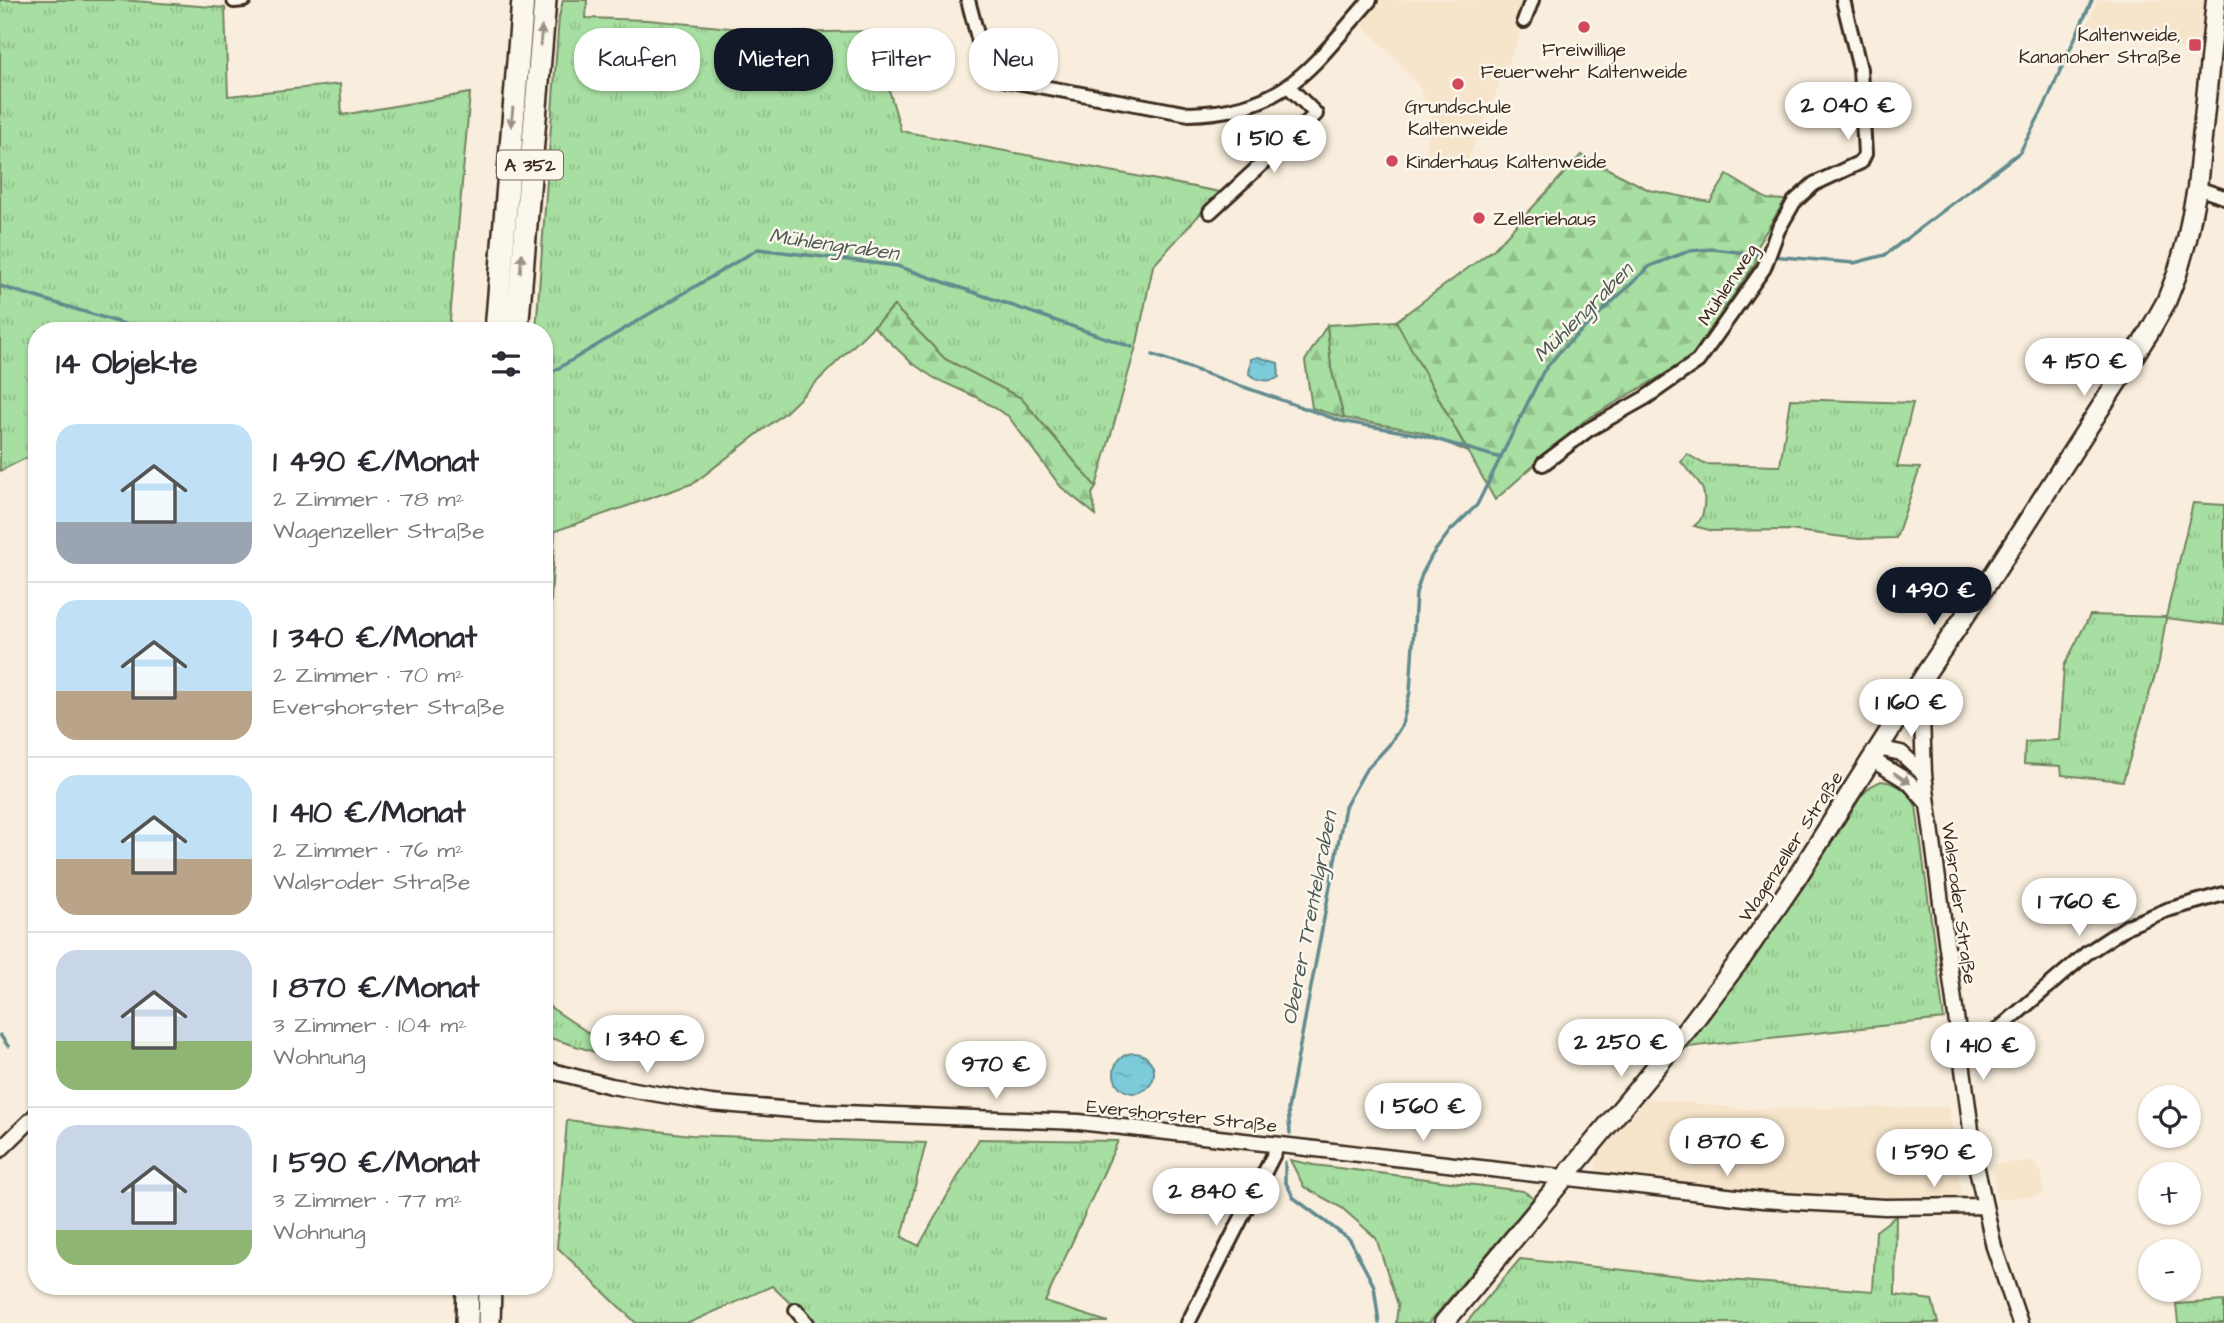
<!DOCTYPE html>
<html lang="de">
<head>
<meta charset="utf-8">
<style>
	:root { --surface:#fff; --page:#f2f2f3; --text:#2b2b33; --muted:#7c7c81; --line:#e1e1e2; --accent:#111827 }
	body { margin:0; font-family:"Architects Daughter",sans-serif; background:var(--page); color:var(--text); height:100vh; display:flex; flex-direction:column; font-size:26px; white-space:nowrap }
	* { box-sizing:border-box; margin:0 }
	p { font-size:23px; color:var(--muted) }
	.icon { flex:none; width:38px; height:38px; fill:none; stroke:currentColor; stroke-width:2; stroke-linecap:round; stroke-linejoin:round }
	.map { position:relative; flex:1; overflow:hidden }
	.panel { position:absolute; left:28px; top:322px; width:525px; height:973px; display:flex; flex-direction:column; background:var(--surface); border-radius:28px; box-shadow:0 2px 5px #0004 }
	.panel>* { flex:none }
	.hud { position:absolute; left:574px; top:28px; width:665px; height:63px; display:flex; gap:14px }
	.tools { position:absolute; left:2138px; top:1085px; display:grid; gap:14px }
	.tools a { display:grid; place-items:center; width:63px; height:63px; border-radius:50%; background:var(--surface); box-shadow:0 2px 5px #0004; font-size:35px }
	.price { position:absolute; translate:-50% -60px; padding:0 16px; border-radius:24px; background:#fff; color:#222; font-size:23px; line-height:46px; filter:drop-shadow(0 2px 4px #0008) }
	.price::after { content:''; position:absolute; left:50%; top:42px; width:21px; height:16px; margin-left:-10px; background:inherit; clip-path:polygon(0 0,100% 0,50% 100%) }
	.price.current { background:var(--accent); color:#fff }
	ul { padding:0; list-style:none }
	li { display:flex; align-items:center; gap:21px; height:175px; padding:0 28px }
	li+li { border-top:2px solid var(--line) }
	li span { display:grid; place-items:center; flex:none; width:196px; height:140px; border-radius:21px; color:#555 }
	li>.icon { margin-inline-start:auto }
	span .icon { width:84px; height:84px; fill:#fffc; stroke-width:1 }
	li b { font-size:30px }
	h2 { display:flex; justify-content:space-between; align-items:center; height:84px; padding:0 28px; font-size:30px }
	.tag { padding:0 24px; border-radius:28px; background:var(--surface); box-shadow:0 2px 5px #0004; font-size:24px; line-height:63px }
	.tag.current { background:var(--accent); color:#fff }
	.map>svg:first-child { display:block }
</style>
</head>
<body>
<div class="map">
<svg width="2224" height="1323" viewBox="0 0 2224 1323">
	<defs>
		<pattern id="grass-tufts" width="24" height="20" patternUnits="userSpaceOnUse" patternTransform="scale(1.75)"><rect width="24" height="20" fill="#a7dea1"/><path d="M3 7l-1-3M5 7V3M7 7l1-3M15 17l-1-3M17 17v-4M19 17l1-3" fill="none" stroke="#91bf8a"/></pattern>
		<pattern id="forest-firs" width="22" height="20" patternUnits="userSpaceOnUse" patternTransform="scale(1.75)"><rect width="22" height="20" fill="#a7dea1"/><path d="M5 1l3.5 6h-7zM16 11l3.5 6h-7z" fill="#91bf8a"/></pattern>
		<pattern id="water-ripples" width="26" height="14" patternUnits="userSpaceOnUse" patternTransform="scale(1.75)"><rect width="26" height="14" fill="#7ccbda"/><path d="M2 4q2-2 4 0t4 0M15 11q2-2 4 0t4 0" fill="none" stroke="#6caebb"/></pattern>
	</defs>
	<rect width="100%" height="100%" fill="#f9eedd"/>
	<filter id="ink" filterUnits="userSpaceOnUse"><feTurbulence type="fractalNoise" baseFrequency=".0143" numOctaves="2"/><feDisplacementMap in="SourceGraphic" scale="14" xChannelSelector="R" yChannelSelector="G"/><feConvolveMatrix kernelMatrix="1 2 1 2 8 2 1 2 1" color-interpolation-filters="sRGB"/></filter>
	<g filter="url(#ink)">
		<!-- built -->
		<path fill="#f6e4cb" d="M1379,0H1527L1518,40L1468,160L1426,153L1432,118L1420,88L1394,57L1365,28V15Z
			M2098,0H2206L2197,53L2087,26Z
			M1647,1098L1744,1109L1949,1107L1962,1200L1885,1199L1763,1192L1598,1172L1594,1158Z
			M2031,1161L2042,1172L2044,1195L1997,1199L1993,1164Z"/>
		<!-- grass -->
		<path fill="url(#grass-tufts)" stroke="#718460" stroke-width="2" d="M0,0H121L225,8L228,96L340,84L342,115L470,93L449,331H37V459L26,458L0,471Z
			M563,0H587L586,18L648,20L783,33L872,31L901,131L1220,192L1153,266L1137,343L1096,487L1021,398L945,359L894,306L786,412L694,483L555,531L544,716V331H536L559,17Z
			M1396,321L1468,452L1422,432L1344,418L1331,368L1327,325Z
			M1790,399L1913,403L1897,467L1920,468L1896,538L1859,539L1789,530L1713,531L1694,526C1700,521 1702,519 1703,512C1709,485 1696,481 1681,462L1687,454L1704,464L1780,466Z
			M2193,503L2224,505V625L2166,618L2159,662L2123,781L2062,775L2061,766L2024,764L2025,742L2059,740L2064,666L2090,615L2166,617Z
			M1881,781C1899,783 1908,791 1916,806L1944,1019L1688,1047L1803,887L1862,795L1871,786Z
			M544,1003L608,1046L607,1056L544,1036Z
			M567,1120L691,1135L926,1143L902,1237L919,1246L979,1139L1118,1141L1045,1302L1108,1322L811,1323L772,1286L689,1323H636L557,1247Z
			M1290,1160L1314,1165L1523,1191L1534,1198L1429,1323H1396L1398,1305L1376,1238L1342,1208L1304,1187Z
			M1896,1216L1895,1295L1932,1300L1938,1323H1466L1520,1259L1700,1278L1873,1291L1876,1231Z
			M2224,1301V1323H2178L2176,1304Z"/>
		<!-- forest -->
		<path fill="url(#forest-firs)" stroke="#718460" stroke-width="2" d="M1581,155L1649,190L1710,202L1727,175L1767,199L1785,200L1759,243L1755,264L1690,359L1584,421L1495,500L1396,321L1494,249Z
			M894,306L945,359L1021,398L1096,487L1092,494L1096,515L1061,487L1008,416L978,398L934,378L912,363L874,327Z
			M1327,325L1331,368L1344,418L1312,408L1305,361Z"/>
		<!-- water -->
		<path fill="url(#water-ripples)" stroke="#628b8f" stroke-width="2" d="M1258,357L1278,363L1279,377C1270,383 1257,381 1249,374L1251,359Z
			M1114 1073a20 20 0 1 1 40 0a20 20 0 1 1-40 0Z"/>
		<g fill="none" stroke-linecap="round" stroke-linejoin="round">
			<!-- stream -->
			<path stroke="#628b8f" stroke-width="3.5" d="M1771,256L1854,263L1885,255L2020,152L2045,105L2092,0
				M0,286L147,331
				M1153,355L1341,421L1421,435L1501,458
				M552,372L758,249L897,266L1132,347
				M0,1035L8,1046
				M1290,1133L1288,1109L1345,807L1365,771L1389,745L1402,725L1410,692L1416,593L1422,574L1432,555L1450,531L1477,505L1543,372L1560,351L1650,266L1689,251L1712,249L1764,255
				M1285,1162V1181L1294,1198L1350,1240L1374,1286L1379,1323"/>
			<!-- minor casing -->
			<g stroke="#3b2a1e" stroke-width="18">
				<path id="minor" d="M968,0L985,64L994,74L1006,80L1189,114C1286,112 1311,67 1370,0
					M234,1L244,0
					M1524,21L1532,0
					M2197,188L2224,197
					M1210,212L1316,114L1289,87
					M1543,464L1588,430L1645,398L1698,361L1764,268L1778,230L1794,202L1814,184L1861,162L1865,154L1860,69L1843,0
					M1959,1045L1993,1034L2087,953L2128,926L2167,910L2224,894
					M796,1310L807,1323
					M1188,1323L1275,1152L1277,1144"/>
			</g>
			<!-- tertiary casing -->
			<g stroke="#3b2a1e" stroke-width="19">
				<path id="tertiary" d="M1927,673L1922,717L1924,774L1975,1160L1994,1247L2020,1323
					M1878,748L1901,753L1924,774
					M1871,759L1909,782L1927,803
					M544,1069L611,1086L711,1103L817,1112L1079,1122L1762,1200L1885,1207L1983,1206
					M0,1150L37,1114"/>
			</g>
			<!-- secondary casing -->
			<g stroke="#3b2a1e" stroke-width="23">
				<path id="secondary" d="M1444,1323L1689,1027L1743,956L1794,882L1928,670L1995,572L2148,334L2166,302L2177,274L2187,239L2197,188L2216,0"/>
			</g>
			<!-- motorway casing -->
			<g stroke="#3b2a1e" stroke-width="26">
				<path id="motorway" d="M496,331L523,0
					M517,331L545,0
					M467,1323L468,1286
					M489,1323L490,1286"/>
			</g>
			<!-- minor -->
			<use href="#minor" stroke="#fbf7ec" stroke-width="12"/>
			<!-- tertiary -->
			<use href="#tertiary" stroke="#fbf7ec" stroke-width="14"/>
			<!-- secondary -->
			<use href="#secondary" stroke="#fbf7ec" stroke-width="18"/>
			<!-- motorway -->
			<use href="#motorway" stroke="#fbf7ec" stroke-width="21"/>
		</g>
		<!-- one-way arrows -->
		<defs><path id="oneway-solid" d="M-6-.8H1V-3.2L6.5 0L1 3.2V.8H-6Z" transform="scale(1.75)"/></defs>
		<g fill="#9b9085">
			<use href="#oneway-solid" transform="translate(541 36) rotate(-85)"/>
			<use href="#oneway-solid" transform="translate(512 117) rotate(95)"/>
			<use href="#oneway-solid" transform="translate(521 263) rotate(-85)"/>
			<use href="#oneway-solid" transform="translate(1902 778) rotate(34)"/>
		</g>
	</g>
	<!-- markers -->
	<g fill="#d1495b" stroke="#fbf7ec" stroke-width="2.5">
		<circle cx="1584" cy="27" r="7"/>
		<rect x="2188" y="38" width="14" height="14" rx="3.5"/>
		<circle cx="1458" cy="84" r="7"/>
		<circle cx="1392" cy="161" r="7"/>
		<circle cx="1479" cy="218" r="7"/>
	</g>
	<g text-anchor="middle" stroke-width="5" stroke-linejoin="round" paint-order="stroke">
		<!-- shield labels -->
		<rect fill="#fbf7ec" stroke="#75685c" stroke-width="2" x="497" y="150.5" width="66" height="29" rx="5"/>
		<g font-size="18" font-weight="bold" fill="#3b2a1e">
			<text x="530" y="171">A 352</text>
		</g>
		<!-- poi labels -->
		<g font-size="19" fill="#3b2a1e" stroke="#fbf7ec">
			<text x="2181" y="41" text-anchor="end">Kaltenweide,<tspan x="2181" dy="22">Kananoher Straße</tspan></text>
			<text x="1584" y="56">Freiwillige<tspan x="1584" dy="22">Feuerwehr Kaltenweide</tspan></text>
			<text x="1458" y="113">Grundschule<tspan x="1458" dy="22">Kaltenweide</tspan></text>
			<text x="1406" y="168" text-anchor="start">Kinderhaus Kaltenweide</text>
			<text x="1493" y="225" text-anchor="start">Zelleriehaus</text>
		</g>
		<!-- street labels -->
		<g font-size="19" fill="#3b2a1e" stroke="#fbf7ec">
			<text transform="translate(1727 284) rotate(-57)" y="7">Mühlenweg</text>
			<text transform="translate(1790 846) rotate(-57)" y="7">Wagenzeller Straße</text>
			<text transform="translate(1960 903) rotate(82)" y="7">Walsroder Straße</text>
			<text transform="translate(1182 1115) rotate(6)" y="7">Evershorster Straße</text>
		</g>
		<!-- water labels -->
		<g font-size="21" font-style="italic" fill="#4e5a56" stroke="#fbf7ec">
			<text transform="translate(834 244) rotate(8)" y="7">Mühlengraben</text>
			<text transform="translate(1583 312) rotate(-45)" y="7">Mühlengraben</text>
			<text transform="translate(1309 918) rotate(-79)" y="7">Oberer Trentelgraben</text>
		</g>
	</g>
</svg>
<div class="tools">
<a><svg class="icon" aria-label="locate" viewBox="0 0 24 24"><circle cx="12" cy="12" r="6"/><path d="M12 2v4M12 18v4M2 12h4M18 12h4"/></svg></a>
<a>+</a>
<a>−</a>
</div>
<b class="price" style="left:1848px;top:142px">2 040 €</b>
<b class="price" style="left:1274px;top:175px">1 510 €</b>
<b class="price" style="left:2084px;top:398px">4 150 €</b>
<b class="price current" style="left:1934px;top:627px">1 490 €</b>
<b class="price" style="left:1911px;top:739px">1 160 €</b>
<b class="price" style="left:2079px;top:938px">1 760 €</b>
<b class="price" style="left:647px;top:1075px">1 340 €</b>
<b class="price" style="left:1621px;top:1079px">2 250 €</b>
<b class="price" style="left:1983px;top:1082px">1 410 €</b>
<b class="price" style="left:996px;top:1101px">970 €</b>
<b class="price" style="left:1423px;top:1143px">1 560 €</b>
<b class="price" style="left:1727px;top:1178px">1 870 €</b>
<b class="price" style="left:1934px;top:1189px">1 590 €</b>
<b class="price" style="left:1216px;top:1228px">2 840 €</b>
<div class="hud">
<a class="tag">Kaufen</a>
<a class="tag current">Mieten</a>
<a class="tag">Filter</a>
<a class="tag">Neu</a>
</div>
<section class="panel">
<h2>14 Objekte<svg class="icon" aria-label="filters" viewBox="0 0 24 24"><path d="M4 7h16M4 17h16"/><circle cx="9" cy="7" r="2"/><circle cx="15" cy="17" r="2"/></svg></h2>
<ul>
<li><span style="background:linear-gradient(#bfe0f5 70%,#9aa5b1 0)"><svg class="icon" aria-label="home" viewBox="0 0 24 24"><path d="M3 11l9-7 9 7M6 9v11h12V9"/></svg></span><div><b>1 490 €/Monat</b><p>2 Zimmer · 78 m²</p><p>Wagenzeller Straße</p></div></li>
<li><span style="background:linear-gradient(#bfe0f5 65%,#b9a48a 0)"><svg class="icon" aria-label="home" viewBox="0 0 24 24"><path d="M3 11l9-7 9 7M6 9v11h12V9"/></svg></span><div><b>1 340 €/Monat</b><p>2 Zimmer · 70 m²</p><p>Evershorster Straße</p></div></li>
<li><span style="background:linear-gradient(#bfe0f5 60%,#b9a48a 0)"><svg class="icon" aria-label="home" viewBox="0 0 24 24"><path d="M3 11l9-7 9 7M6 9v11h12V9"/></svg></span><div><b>1 410 €/Monat</b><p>2 Zimmer · 76 m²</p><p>Walsroder Straße</p></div></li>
<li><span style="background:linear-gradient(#c9d6e8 65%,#8fb573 0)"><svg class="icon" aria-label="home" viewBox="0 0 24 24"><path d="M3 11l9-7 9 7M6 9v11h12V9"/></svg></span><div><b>1 870 €/Monat</b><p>3 Zimmer · 104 m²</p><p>Wohnung</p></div></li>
<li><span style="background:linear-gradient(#c9d6e8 75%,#8fb573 0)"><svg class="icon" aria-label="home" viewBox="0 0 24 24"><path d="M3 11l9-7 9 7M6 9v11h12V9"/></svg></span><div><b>1 590 €/Monat</b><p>3 Zimmer · 77 m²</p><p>Wohnung</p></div></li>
</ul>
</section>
</div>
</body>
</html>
